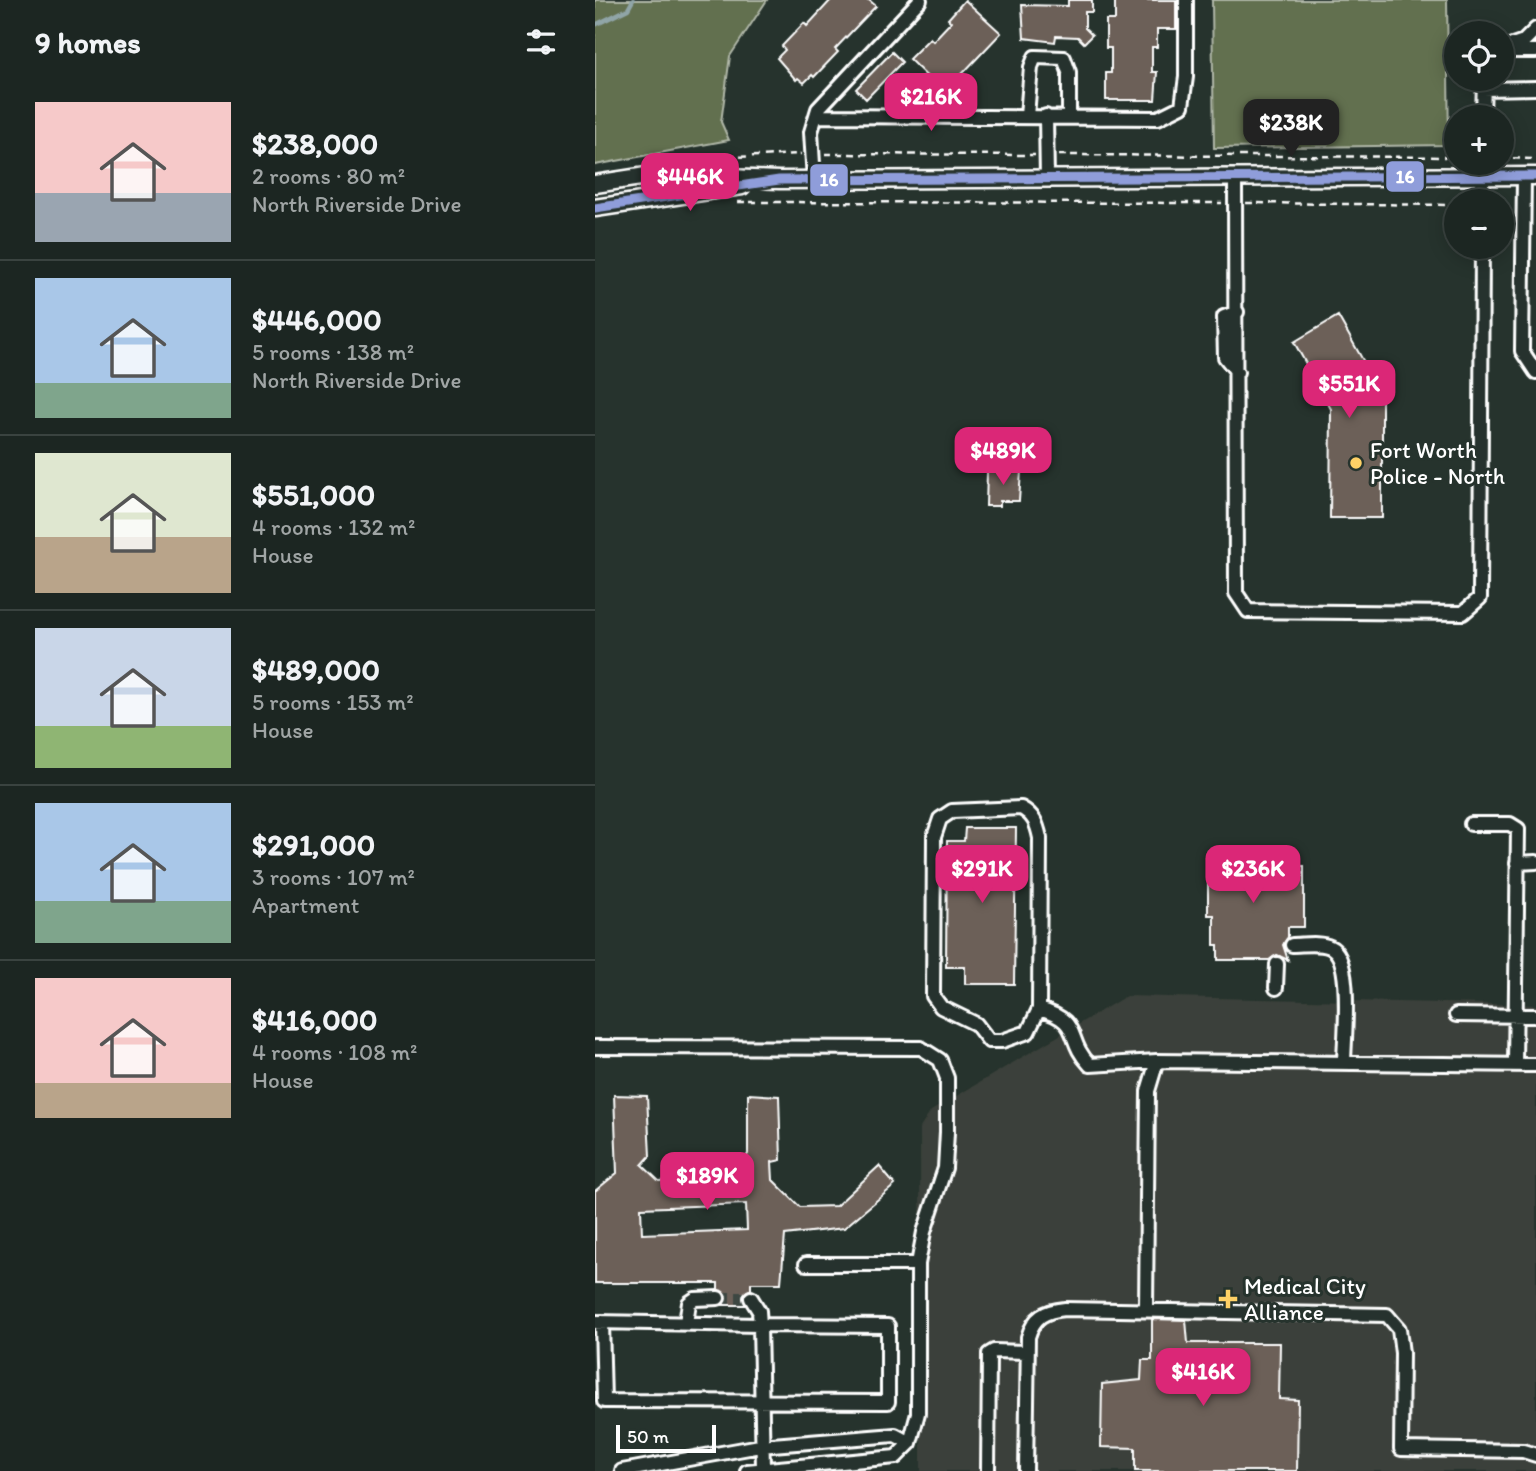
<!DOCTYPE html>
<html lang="en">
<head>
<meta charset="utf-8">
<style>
	:root { --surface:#1c2622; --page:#29322f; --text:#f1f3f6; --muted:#a0a5a5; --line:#3a4340; --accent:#db2777 }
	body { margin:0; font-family:Itim,sans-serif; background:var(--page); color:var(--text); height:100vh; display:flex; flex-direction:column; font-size:26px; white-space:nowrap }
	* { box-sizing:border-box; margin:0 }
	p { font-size:23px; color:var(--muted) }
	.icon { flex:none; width:38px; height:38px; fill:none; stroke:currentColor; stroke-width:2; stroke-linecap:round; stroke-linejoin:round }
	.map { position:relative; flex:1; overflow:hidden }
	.drawer { display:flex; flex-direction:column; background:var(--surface); width:595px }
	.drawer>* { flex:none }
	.buttons { position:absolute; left:849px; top:21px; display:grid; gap:14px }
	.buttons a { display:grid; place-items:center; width:70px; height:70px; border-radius:50%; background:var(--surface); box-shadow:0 4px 18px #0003,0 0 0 2px var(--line); font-size:35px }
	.scale { position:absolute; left:21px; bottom:18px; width:100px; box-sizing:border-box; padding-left:7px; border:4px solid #fff; border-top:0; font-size:19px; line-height:24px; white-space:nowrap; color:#fff; -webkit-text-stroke:5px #26332d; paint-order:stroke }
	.price { position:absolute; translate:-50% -60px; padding:0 16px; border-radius:14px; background:var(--accent); color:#fff; font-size:23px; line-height:46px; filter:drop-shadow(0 2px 4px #0008) }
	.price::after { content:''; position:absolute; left:50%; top:42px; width:21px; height:16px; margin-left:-10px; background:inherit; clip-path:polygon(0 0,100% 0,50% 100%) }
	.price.current { background:#222; color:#fff }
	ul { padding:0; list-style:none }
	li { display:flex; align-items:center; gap:21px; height:175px; padding:0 35px }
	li+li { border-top:2px solid var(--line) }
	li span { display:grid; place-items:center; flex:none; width:196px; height:140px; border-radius:0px; color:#555 }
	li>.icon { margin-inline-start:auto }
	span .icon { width:84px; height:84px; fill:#fffc; stroke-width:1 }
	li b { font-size:30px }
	h2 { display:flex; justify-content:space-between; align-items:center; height:84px; padding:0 35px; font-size:30px }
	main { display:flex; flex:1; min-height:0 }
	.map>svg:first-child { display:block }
</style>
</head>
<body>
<main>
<section class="drawer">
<h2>9 homes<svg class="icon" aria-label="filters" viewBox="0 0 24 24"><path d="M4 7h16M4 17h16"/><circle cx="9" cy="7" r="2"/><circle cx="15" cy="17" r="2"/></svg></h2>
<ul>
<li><span style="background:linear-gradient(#f6c9c9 65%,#9aa5b1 0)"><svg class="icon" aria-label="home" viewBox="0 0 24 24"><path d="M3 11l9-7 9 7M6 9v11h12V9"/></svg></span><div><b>$238,000</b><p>2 rooms · 80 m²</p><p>North Riverside Drive</p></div></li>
<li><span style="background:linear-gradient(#a9c7e8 75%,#7fa58c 0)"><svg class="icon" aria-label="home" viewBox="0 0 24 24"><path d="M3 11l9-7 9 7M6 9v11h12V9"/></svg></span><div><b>$446,000</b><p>5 rooms · 138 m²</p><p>North Riverside Drive</p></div></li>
<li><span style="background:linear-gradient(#dfe7d0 60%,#b9a48a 0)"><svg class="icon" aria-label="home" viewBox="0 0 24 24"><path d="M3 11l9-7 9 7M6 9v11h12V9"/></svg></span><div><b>$551,000</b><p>4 rooms · 132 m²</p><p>House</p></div></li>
<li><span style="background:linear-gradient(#c9d6e8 70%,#8fb573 0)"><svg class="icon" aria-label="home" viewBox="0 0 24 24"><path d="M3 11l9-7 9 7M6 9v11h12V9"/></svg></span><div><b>$489,000</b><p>5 rooms · 153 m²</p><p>House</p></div></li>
<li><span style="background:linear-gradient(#a9c7e8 70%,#7fa58c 0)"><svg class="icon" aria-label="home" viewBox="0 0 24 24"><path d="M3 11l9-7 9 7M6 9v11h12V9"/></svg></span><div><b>$291,000</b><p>3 rooms · 107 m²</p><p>Apartment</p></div></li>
<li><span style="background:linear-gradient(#f6c9c9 75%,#b9a48a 0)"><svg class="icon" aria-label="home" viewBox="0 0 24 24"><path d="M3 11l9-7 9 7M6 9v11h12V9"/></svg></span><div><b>$416,000</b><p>4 rooms · 108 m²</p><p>House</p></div></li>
</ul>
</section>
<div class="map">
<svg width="941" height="1471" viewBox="0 0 941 1471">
	<rect width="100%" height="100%" fill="#26332d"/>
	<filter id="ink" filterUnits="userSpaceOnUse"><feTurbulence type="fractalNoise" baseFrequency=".0143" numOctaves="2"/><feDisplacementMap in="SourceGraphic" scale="14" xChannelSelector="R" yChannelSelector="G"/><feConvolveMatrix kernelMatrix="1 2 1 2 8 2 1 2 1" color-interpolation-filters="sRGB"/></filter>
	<g filter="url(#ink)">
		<!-- built -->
		<path fill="#3b413a" d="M531,996L941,1005V1471H326L325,1128L336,1111Z"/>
		<!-- green -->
		<path fill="#626f50" stroke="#b0b7a8" stroke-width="2" d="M0,0H172L135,56L126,122L134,140L0,165Z
			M617,0H852L854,145L619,148Z"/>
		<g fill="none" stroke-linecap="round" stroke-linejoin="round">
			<!-- stream -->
			<path stroke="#90a5a7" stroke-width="4.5" d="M0,25L33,9L38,0"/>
		</g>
		<!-- building -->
		<path fill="#6c6158" stroke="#fff" stroke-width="2" fill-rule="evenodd" d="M236,0H274L281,6L240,49L243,52L219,77L217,75L209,83L203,78L201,80L182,58L190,50L187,46L209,23L212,26Z
			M370,0L406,33L349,93L314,59L335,38L338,41L356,22L353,19Z
			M473,0H497V12H490V28L497,35L489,43L483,37L461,36L460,42L429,38L427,5L473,6Z
			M520,0H581V29H562V47H557V72H562L560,100H511V73H516V48H511V20H520Z
			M297,52L307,62L271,99L261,89Z
			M743,316L787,394V518H735L736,409L699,342Z
			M395,469L426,471L424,501H405V506H391L392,472Z
			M370,828H421L419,984H370V967H351L352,841H369Z
			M613,851L660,852V866H709V927H693V937L688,945L693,960L682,955L674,960H623V945H619V915H613Z
			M153,1094L184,1096L186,1160L177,1162L178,1180L205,1207L241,1206L284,1166L300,1185L249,1228L190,1235L186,1283H156V1289L148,1294L150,1305H127L132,1297L123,1289V1283H0V1191L22,1173L19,1095L52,1096L55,1156L47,1165L64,1181L137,1176L153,1154ZM151,1204L152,1230L47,1234L46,1208Z
			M557,1319L591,1320L593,1343H685L684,1399L703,1400L702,1471H540V1448L506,1447L507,1384L546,1380L547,1360H557Z"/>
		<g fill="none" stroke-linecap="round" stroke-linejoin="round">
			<!-- minor-tunnel -->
			<path stroke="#3c4742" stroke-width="12" stroke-dasharray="12 6" stroke-linecap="butt" d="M123,1298H156"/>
			<!-- minor casing -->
			<g stroke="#fff" stroke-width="18">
				<path id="minor" d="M906,49L929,41L941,29
					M910,51H941
					M888,89L941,88
					M221,116L563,118L587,106L591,77V0
					M432,116L436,67L440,57L469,58L474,72V116
					M451,116L452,179
					M888,117L889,79
					M929,176L927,351L941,372
					M640,178L641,593L653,611L868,613L885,598L887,247
					M219,180L216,132L223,109L325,0
					M887,201V163
					M642,312L629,317L630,357L642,372
					M426,808C439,815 442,824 445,838L444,1009L433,1032L407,1041H394L381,1024L346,1007L338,996L339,837L345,819L357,811Z
					M876,824H915L923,829L920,1065
					M922,863L941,862
					M697,945C708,945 725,942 735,947C759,957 749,1039 749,1063
					M681,988L682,964
					M444,1009C489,1022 469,1038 495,1065L562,1061L941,1065
					M861,1015L941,1016
					M0,1047L326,1048L345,1060L352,1078V1132L350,1168L329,1232L323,1264V1413L315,1443
					M211,1264H323
					M551,1309L553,1091L562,1061
					M1,1322L165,1325L168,1468
					M7,1322L9,1401L293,1402V1326L165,1325L164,1311L156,1298
					M91,1323L94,1303L100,1299L123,1298
					M27,1471L165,1446L300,1435L315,1443L301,1457L152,1471
					M393,1471L394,1354L399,1351L431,1352
					M431,1471L433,1337C439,1317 449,1311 470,1309L792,1315L804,1329L807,1353L806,1449L928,1451L941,1455"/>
			</g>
			<!-- major casing -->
			<g stroke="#fff" stroke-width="21">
				<path id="major" d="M0,184L58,175L184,180L941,176
					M0,208L147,186"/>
			</g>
			<!-- path -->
			<path stroke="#fff" stroke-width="2.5" stroke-dasharray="7 5" stroke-linecap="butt" d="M230,154L440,155
				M464,155L861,157
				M906,158L941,159
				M73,160L206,154
				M143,202L627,203
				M651,203L861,205
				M906,205H917"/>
			<!-- minor -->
			<use href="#minor" stroke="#26332d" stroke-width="12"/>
			<!-- major -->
			<use href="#major" stroke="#26332d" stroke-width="16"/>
			<!-- bus-1 casing -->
			<g stroke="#26332d" stroke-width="14">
				<path id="bus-1" d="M0,208L184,180L941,176"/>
			</g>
			<!-- bus-1 -->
			<use href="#bus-1" stroke="#8f9dda" stroke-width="9"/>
		</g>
	</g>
	<!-- markers -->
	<g fill="#ffd166" stroke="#26332d" stroke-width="2.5">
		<circle cx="761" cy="463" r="7"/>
		<path d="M629.5 1288.5h7v7h7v7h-7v7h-7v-7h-7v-7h7z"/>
	</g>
	<g text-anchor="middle" stroke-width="6" stroke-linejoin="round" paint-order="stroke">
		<!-- poi labels -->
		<g font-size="23" fill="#fff" stroke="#26332d" text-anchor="start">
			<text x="775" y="458">Fort Worth<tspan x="775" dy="26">Police - North</tspan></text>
			<text x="649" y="1294">Medical City<tspan x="649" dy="26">Alliance</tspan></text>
		</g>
	</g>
	<g stroke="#26332d" stroke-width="2.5">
		<rect x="790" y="160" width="40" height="33" rx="7" fill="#8f9dda"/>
		<rect x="214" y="163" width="40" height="34" rx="7" fill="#8f9dda"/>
	</g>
	<g font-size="19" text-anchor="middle" font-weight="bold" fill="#fff">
		<text x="810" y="183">16</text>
		<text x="234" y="186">16</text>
	</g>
</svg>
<div class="buttons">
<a><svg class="icon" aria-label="locate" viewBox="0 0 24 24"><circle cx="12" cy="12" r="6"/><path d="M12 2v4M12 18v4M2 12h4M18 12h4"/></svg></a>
<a>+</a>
<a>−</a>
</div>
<div class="scale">50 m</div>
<b class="price" style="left:336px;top:133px">$216K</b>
<b class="price current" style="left:696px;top:159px">$238K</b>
<b class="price" style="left:95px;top:213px">$446K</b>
<b class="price" style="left:754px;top:420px">$551K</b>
<b class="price" style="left:408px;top:487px">$489K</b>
<b class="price" style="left:387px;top:905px">$291K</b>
<b class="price" style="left:658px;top:905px">$236K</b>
<b class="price" style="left:112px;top:1212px">$189K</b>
<b class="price" style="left:608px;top:1408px">$416K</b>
</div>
</main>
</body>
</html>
